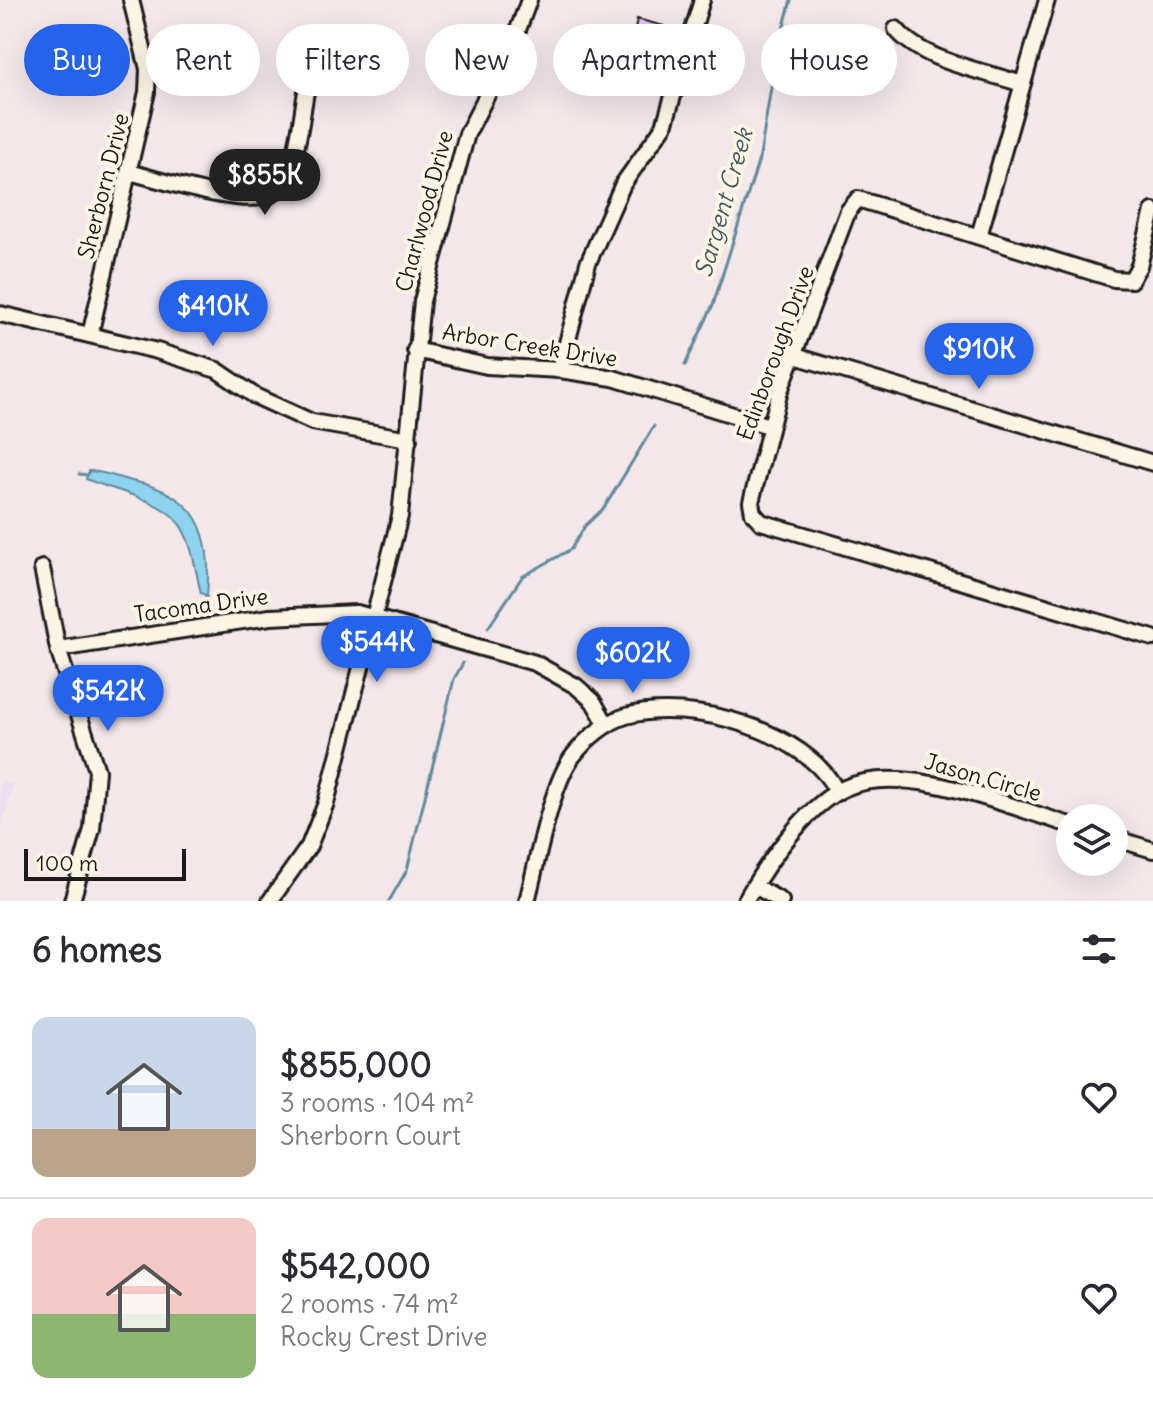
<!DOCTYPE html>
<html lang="en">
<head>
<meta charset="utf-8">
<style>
	:root { --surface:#fff; --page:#f2f2f3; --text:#2b2b33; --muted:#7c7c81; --line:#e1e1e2; --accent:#2563eb }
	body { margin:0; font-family:Delius,sans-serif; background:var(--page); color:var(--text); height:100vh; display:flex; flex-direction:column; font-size:30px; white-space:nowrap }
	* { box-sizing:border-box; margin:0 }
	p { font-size:26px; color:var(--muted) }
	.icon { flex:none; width:44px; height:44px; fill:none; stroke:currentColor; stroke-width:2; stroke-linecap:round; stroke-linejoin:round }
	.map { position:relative; height:901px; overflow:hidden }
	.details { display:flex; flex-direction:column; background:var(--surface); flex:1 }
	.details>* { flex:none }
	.guide { position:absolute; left:24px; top:24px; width:1106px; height:72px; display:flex; gap:16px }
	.controls { position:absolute; left:1056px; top:804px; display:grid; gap:16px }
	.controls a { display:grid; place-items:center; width:72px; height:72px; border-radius:50%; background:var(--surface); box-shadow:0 8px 32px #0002; font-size:40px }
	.scale { position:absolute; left:24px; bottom:20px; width:162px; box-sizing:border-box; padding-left:8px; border:4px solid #1c1c1c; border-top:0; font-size:22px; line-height:28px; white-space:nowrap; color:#1c1c1c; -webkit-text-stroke:6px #fcf5e5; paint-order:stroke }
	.price { position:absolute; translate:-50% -68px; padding:0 18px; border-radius:28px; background:var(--accent); color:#fff; font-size:26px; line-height:52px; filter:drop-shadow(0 2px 4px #0008) }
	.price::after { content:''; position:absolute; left:50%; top:48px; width:24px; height:18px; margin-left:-12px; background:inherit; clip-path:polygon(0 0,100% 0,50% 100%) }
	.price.active { background:#222; color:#fff }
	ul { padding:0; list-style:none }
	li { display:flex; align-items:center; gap:24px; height:200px; padding:0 32px }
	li+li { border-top:2px solid var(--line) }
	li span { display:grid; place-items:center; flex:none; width:224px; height:160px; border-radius:16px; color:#555 }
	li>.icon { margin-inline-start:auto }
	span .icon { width:96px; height:96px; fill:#fffc; stroke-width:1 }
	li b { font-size:34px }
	h2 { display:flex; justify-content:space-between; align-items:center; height:96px; padding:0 32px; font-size:34px }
	.tag { padding:0 28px; border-radius:36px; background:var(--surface); box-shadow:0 8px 32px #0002; font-size:28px; line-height:72px }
	.tag.active { background:var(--accent); color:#fff }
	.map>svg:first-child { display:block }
</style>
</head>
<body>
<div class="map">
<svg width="1153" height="901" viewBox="0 0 1153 901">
	<rect width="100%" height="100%" fill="#f3e7ea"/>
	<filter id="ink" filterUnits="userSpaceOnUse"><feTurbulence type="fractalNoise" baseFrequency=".0125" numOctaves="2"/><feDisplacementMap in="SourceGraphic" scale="16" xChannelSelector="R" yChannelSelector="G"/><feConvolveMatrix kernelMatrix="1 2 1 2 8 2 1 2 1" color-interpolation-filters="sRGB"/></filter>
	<g filter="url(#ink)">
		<!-- built -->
		<path fill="#edddee" d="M0,781L13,784L0,832Z"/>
		<!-- water -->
		<path fill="#8ed3f0" stroke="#608a9b" stroke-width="2" d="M89,471C103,471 118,478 132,481C197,494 213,531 207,596L201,593C195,571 193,540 177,521C159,499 112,490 86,479Z"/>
		<!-- shadow -->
		<path fill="#0003" d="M662,28L665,31L655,58L633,50Z"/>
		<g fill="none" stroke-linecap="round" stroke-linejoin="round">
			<!-- stream -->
			<path stroke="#608a9b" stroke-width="3" d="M685,365L713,305L760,156L776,56L791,0
				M79,474L87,475
				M206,596L207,601
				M488,628L522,577L571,549L585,526L604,508L654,426
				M389,901L407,870L454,679L463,663"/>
		</g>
		<!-- building -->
		<path fill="#dfc6f6" stroke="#1c1c1c" stroke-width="2" d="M637,19L664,26L652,56L631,51Z"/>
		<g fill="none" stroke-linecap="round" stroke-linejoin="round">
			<!-- minor casing -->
			<g stroke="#1c1c1c" stroke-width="20">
				<path id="minor" d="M896,29C923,62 982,70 1022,84
					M129,172C158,179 253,211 274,192C298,170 300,123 306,92
					M1153,211L1139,266L1131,280L1114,279L858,199L848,211L780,391L751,502L753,513L761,522L1153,638
					M979,236L1047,0
					M0,314L157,351L217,370L255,396L312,422L409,439
					M90,335L147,92L148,69L131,0
					M415,350L487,366L560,370L613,378L769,426
					M795,356L1153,463
					M560,370L588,263L623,184L664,126L702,0
					M42,568L58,649L97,771L92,829L72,901
					M58,649L270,617L357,613L535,663L576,686L593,701L607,725
					M1114,838L1153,850
					M755,886L781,901
					M270,901L309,846L326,803L400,516L422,301L467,134L512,46L529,0
					M527,901C537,864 551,784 573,756C586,739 606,722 626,716C689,698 807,730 837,792
					M745,901C766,865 806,805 845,788C906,761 1009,807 1070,825"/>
			</g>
			<!-- minor -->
			<use href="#minor" stroke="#fcf5e5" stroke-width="14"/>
		</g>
	</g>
	<g text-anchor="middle" stroke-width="8" stroke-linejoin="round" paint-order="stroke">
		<!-- street labels -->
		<g font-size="22" fill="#1c1c1c" stroke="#fcf5e5">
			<text transform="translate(103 186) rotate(-76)" y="8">Sherborn Drive</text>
			<text transform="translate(424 211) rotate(-75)" y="8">Charlwood Drive</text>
			<text transform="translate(530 345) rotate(9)" y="8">Arbor Creek Drive</text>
			<text transform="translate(775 353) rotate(-70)" y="8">Edinborough Drive</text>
			<text transform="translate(201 605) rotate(-8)" y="8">Tacoma Drive</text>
			<text transform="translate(983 777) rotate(16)" y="8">Jason Circle</text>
		</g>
		<!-- water labels -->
		<g font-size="24" font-style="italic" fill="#445c66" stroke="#fcf5e5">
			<text transform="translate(724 203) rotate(-74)" y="8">Sargent Creek</text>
		</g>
	</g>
</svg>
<div class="controls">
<a><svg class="icon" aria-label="layers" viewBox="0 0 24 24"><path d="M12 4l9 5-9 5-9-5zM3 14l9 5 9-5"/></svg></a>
</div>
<div class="scale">100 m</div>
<b class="price active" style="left:265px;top:217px">$855K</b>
<b class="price" style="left:213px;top:348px">$410K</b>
<b class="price" style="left:979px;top:391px">$910K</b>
<b class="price" style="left:377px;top:684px">$544K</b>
<b class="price" style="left:633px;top:695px">$602K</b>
<b class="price" style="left:108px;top:733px">$542K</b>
<div class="guide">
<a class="tag active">Buy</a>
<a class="tag">Rent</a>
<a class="tag">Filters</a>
<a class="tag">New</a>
<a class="tag">Apartment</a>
<a class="tag">House</a>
</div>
</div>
<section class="details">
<h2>6 homes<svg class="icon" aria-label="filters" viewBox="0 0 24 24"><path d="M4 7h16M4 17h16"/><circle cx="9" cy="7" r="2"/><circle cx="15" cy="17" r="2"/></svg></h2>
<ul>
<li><span style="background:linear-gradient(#c9d6e8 70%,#b9a48a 0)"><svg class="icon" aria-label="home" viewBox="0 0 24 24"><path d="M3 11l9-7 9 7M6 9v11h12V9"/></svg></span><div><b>$855,000</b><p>3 rooms · 104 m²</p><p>Sherborn Court</p></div><svg class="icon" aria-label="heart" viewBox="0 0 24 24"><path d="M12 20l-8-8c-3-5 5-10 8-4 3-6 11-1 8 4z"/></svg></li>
<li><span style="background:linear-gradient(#f6c9c9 60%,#8fb573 0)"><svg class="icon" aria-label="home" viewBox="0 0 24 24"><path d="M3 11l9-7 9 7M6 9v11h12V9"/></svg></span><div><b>$542,000</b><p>2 rooms · 74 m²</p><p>Rocky Crest Drive</p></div><svg class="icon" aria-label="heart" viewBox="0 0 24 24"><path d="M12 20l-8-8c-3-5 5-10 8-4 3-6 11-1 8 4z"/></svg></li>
</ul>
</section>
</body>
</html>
